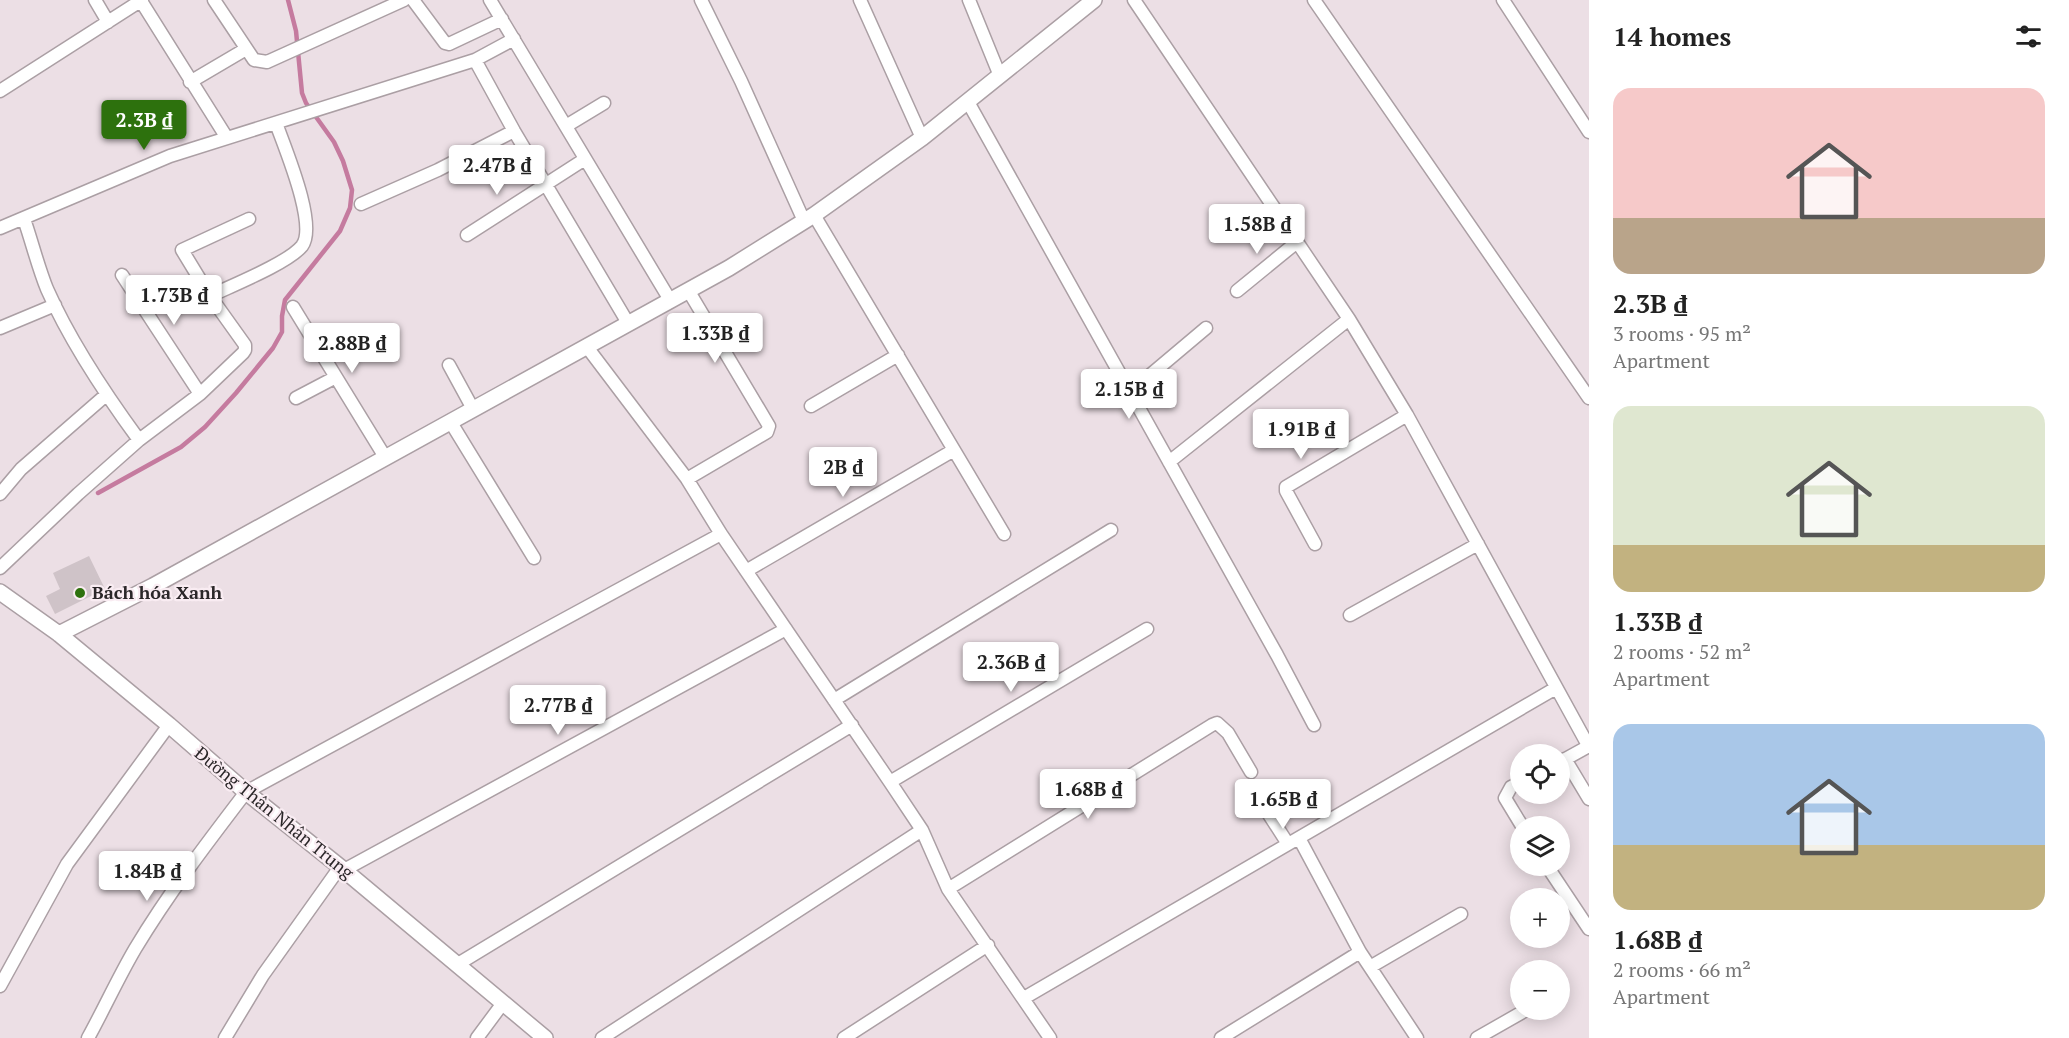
<!DOCTYPE html>
<html lang="en">
<head>
<meta charset="utf-8">
<style>
	:root { --surface:#fff; --page:#f2f2f2; --text:#222; --muted:#767676; --accent:#2d710d }
	body { margin:0; font-family:"PT Serif",serif; background:var(--page); color:var(--text); height:100vh; display:flex; flex-direction:column; font-size:22px; white-space:nowrap }
	* { box-sizing:border-box; margin:0 }
	p { font-size:20px; color:var(--muted) }
	.icon { flex:none; width:33px; height:33px; fill:none; stroke:currentColor; stroke-width:2; stroke-linecap:round; stroke-linejoin:round }
	.map { position:relative; flex:1; overflow:hidden }
	.panel { display:flex; flex-direction:column; background:var(--surface); width:480px }
	.panel>* { flex:none }
	.tools { position:absolute; left:1510px; top:744px; display:grid; gap:12px }
	.tools a { display:grid; place-items:center; width:60px; height:60px; border-radius:50%; background:var(--surface); box-shadow:0 3px 15px #0003; font-size:30px }
	.price { position:absolute; translate:-50% -51px; padding:0 14px; border-radius:6px; background:#fff; color:#222; font-size:20px; line-height:39px; filter:drop-shadow(0 2px 3px #0008) }
	.price::after { content:''; position:absolute; left:50%; top:36px; width:18px; height:14px; margin-left:-9px; background:inherit; clip-path:polygon(0 0,100% 0,50% 100%) }
	.price.selected { background:var(--accent); color:#fff }
	ul { padding:0; list-style:none }
	li { display:grid; align-content:center; gap:12px; height:318px; padding:0 24px }
	li span { display:grid; place-items:center; height:186px; border-radius:18px; color:#555 }
	li>.icon { margin-inline-start:auto }
	span .icon { width:108px; height:108px; fill:#fffc; stroke-width:1 }
	li b { font-size:26px }
	h2 { display:flex; justify-content:space-between; align-items:center; height:72px; padding:0 24px; font-size:26px }
	main { display:flex; flex:1; min-height:0 }
	.map>svg:first-child { display:block }
</style>
</head>
<body>
<main>
<div class="map">
<svg width="1589" height="1038" viewBox="0 0 1589 1038">
	<rect width="100%" height="100%" fill="#ecdfe5"/>
	<g fill="none" stroke-linecap="round" stroke-linejoin="round">
		<!-- stream -->
		<path stroke="#c57b9f" stroke-width="4.5" d="M98,493L181,447L205,427L236,393L273,348L282,332V316L285,300L340,231L350,208L352,190L343,161L334,142L306,103L302,93L296,31L288,0"/>
	</g>
	<!-- building -->
	<path fill="#cfc3c8" d="M89,556L105,589L55,614L46,596L60,589L53,573Z"/>
	<g fill="none" stroke-linecap="round" stroke-linejoin="round">
		<!-- minor casing -->
		<g stroke="#ab9fa4" stroke-width="15">
			<path id="minor" d="M95,0L108,22
				M214,0L254,60L267,62L404,0
				M413,0L445,43L449,44L502,19
				M490,0L670,300
				M701,0L741,81L804,221
				M860,0L922,138
				M969,0L1000,76
				M1134,0L1349,319L1407,415L1589,747
				M1314,0L1589,398
				M1503,0L1589,132
				M141,1L227,138
				M475,60L514,131L628,323
				M190,82L246,49
				M0,91L142,0
				M968,102L1277,655L1314,725
				M566,126L604,103
				M361,204L438,170L514,131
				M814,215L1004,534
				M24,219C32,242 38,267 47,289C70,341 106,395 139,440
				M0,228L170,156L475,60L514,39
				M467,235L585,159
				M122,275L200,394
				M1237,291L1297,242
				M210,296L182,250L249,219
				M293,307L385,457
				M0,328L55,305
				M587,347L687,479L721,534L890,782L922,830L948,889L1050,1038
				M449,365L473,409
				M1130,392L1206,328
				M296,398L336,377
				M811,406L898,355
				M450,421L534,558
				M1169,462L1349,319
				M687,479L767,432L769,426L688,290
				M0,494L21,469L106,395
				M1315,544L1286,491V487L1407,415
				M0,568L78,494L139,440L200,394L243,353L245,350V345L210,296C233,285 288,263 302,246C318,225 284,146 276,123
				M746,571L954,450
				M1350,615L1478,544
				M834,700L1111,530
				M1565,759L1589,799
				M1560,762L1589,746
				M890,782L1147,629
				M1521,782L1511,787L1505,798L1522,826
				M1252,788L1288,844
				M1299,838L1360,952L1417,1038
				M1547,866L1589,929
				M344,870L786,629
				M948,889L1212,725L1217,723L1228,733L1251,772
				M458,964L852,725
				M1370,967L1461,914
				M0,986L67,864L169,725
				M1024,998L1556,688
				M88,1038C104,1009 118,978 135,949C168,894 207,843 246,792L721,534
				M225,1038L263,975L340,867
				M477,1038L503,1003
				M602,1038L922,830
				M844,1038L988,945
				M1221,1038L1360,952
				M1477,1038L1526,1010"/>
		</g>
		<!-- tertiary casing -->
		<g stroke="#ab9fa4" stroke-width="18">
			<path id="tertiary" d="M0,592L59,634L169,725L246,792L344,870L545,1038
				M59,634L153,586L729,268L814,215L922,138L1094,0"/>
		</g>
		<!-- minor -->
		<use href="#minor" stroke="#fff" stroke-width="12"/>
		<!-- tertiary -->
		<use href="#tertiary" stroke="#fff" stroke-width="15"/>
	</g>
	<!-- markers -->
	<circle fill="#2d710d" stroke="#f9ecf2" stroke-width="2" cx="80" cy="593" r="6"/>
	<g text-anchor="middle" stroke-width="4.5" stroke-linejoin="round" paint-order="stroke">
		<!-- poi labels -->
		<g font-size="18" font-weight="bold" fill="#2b2729" stroke="#f9ecf2" text-anchor="start">
			<text x="92" y="599">Bách hóa Xanh</text>
		</g>
		<!-- street labels -->
		<g font-size="18" fill="#2b2729" stroke="#f9ecf2">
			<text transform="translate(274 813) rotate(39)" y="6">Đường Thân Nhân Trung</text>
		</g>
	</g>
</svg>
<div class="tools">
<a><svg class="icon" aria-label="locate" viewBox="0 0 24 24"><circle cx="12" cy="12" r="6"/><path d="M12 2v4M12 18v4M2 12h4M18 12h4"/></svg></a>
<a><svg class="icon" aria-label="layers" viewBox="0 0 24 24"><path d="M12 4l9 5-9 5-9-5zM3 14l9 5 9-5"/></svg></a>
<a>+</a>
<a>−</a>
</div>
<b class="price selected" style="left:144px;top:151px">2.3B ₫</b>
<b class="price" style="left:497px;top:196px">2.47B ₫</b>
<b class="price" style="left:1257px;top:255px">1.58B ₫</b>
<b class="price" style="left:174px;top:326px">1.73B ₫</b>
<b class="price" style="left:715px;top:364px">1.33B ₫</b>
<b class="price" style="left:352px;top:374px">2.88B ₫</b>
<b class="price" style="left:1129px;top:420px">2.15B ₫</b>
<b class="price" style="left:1301px;top:460px">1.91B ₫</b>
<b class="price" style="left:843px;top:498px">2B ₫</b>
<b class="price" style="left:1011px;top:693px">2.36B ₫</b>
<b class="price" style="left:558px;top:736px">2.77B ₫</b>
<b class="price" style="left:1088px;top:820px">1.68B ₫</b>
<b class="price" style="left:1283px;top:830px">1.65B ₫</b>
<b class="price" style="left:147px;top:902px">1.84B ₫</b>
</div>
<section class="panel">
<h2>14 homes<svg class="icon" aria-label="filters" viewBox="0 0 24 24"><path d="M4 7h16M4 17h16"/><circle cx="9" cy="7" r="2"/><circle cx="15" cy="17" r="2"/></svg></h2>
<ul>
<li><span style="background:linear-gradient(#f6c9c9 70%,#b9a48a 0)"><svg class="icon" aria-label="home" viewBox="0 0 24 24"><path d="M3 11l9-7 9 7M6 9v11h12V9"/></svg></span><div><b>2.3B ₫</b><p>3 rooms · 95 m²</p><p>Apartment</p></div></li>
<li><span style="background:linear-gradient(#dfe7d0 75%,#c2b280 0)"><svg class="icon" aria-label="home" viewBox="0 0 24 24"><path d="M3 11l9-7 9 7M6 9v11h12V9"/></svg></span><div><b>1.33B ₫</b><p>2 rooms · 52 m²</p><p>Apartment</p></div></li>
<li><span style="background:linear-gradient(#a9c7e8 65%,#c2b280 0)"><svg class="icon" aria-label="home" viewBox="0 0 24 24"><path d="M3 11l9-7 9 7M6 9v11h12V9"/></svg></span><div><b>1.68B ₫</b><p>2 rooms · 66 m²</p><p>Apartment</p></div></li>
</ul>
</section>
</main>
</body>
</html>
